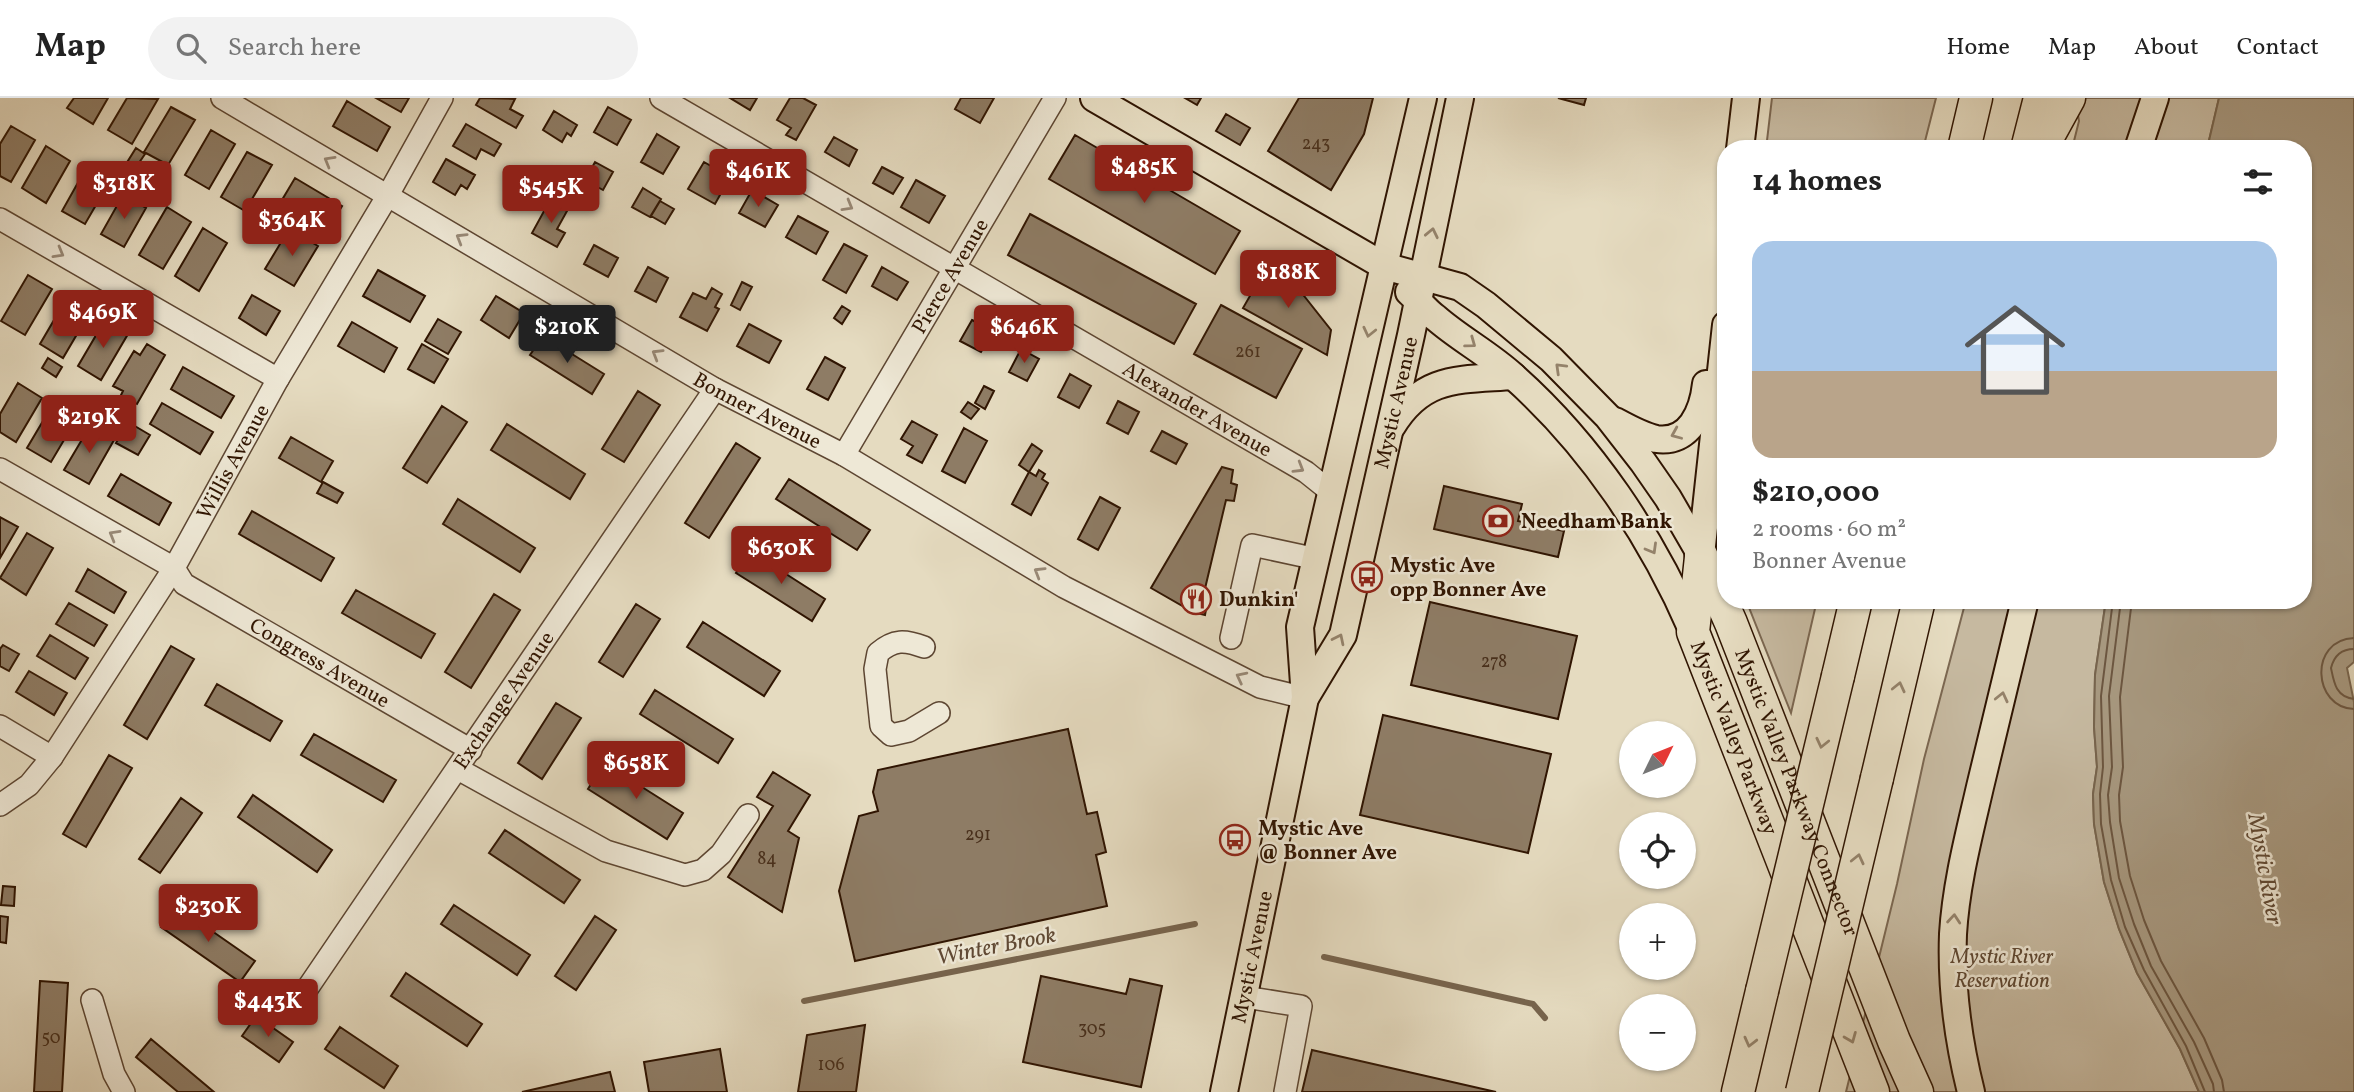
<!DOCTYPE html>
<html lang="en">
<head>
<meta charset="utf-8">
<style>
	:root { --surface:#fff; --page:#f2f2f2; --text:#222; --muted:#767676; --line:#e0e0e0; --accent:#8f2418 }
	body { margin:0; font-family:Vollkorn,serif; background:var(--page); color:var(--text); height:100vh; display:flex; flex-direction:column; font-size:26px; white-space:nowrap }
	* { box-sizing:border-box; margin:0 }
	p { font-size:23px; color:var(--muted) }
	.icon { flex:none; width:38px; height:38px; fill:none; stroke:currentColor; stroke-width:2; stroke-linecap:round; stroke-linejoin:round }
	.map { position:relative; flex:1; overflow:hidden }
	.sheet { position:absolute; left:1717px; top:42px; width:595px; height:469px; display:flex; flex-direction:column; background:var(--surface); border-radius:28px; box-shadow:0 2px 5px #0004 }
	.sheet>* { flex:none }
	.needle { width:46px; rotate:47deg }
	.fabs { position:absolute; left:1619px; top:623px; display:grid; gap:14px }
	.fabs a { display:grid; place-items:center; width:77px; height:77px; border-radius:50%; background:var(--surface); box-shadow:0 2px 5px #0004; font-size:35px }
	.price { position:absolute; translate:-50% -60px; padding:0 16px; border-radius:7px; background:var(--accent); color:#fff; font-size:23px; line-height:46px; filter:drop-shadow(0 2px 4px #0008) }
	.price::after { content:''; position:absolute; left:50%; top:42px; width:21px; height:16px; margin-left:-10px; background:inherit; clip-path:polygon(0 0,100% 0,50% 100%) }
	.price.selected { background:#222; color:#fff }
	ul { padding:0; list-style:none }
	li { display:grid; align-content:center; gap:14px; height:371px; padding:0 35px }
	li+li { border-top:2px solid var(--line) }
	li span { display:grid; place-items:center; height:217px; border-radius:21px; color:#555 }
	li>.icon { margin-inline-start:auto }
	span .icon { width:126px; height:126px; fill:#fffc; stroke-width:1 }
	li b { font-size:30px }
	h2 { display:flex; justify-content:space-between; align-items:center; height:84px; padding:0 35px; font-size:30px }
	header { display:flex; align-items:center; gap:42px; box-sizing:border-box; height:98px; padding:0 35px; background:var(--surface); border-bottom:2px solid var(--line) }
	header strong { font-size:33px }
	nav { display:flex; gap:38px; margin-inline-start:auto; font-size:24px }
	.search { width:490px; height:63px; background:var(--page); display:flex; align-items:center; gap:18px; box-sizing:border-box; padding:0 24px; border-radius:38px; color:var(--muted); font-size:26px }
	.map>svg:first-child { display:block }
</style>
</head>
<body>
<header>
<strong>Map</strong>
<div class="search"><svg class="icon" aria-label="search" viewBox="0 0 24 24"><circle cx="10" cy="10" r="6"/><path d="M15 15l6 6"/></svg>Search here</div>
<nav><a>Home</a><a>Map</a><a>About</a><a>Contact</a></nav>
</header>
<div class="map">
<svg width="2354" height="994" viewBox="0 0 2354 994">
	<rect width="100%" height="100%" fill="#e5dbc0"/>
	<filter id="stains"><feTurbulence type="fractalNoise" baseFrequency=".00286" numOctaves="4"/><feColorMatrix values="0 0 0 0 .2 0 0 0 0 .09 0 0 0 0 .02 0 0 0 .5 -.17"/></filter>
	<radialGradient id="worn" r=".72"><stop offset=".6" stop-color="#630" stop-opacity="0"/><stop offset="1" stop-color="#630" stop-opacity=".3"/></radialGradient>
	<!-- green -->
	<path fill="#c6b9a0" stroke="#7b6751" stroke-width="2" d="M1772,0H1936L1923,51H1766Z
		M2075,0H2219L2207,51H2072L2079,23Z
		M1746,502H1817L1791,615Z
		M1966,502H2106L2095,577L2094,629L2097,669L2093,696L2094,726L2104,784L2119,831L2137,875L2180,951L2199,994H1846L1897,786L1924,661Z"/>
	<!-- water -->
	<path fill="#a7987f" stroke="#77644d" stroke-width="2" d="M2219,0H2354V564L2347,570L2354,604V994H2199L2180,951L2137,875L2119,831L2104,784L2094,726L2093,696L2097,669L2094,629L2095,577L2106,502H2303V51H2207Z"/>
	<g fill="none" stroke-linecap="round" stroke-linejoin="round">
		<!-- shore -->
		<path stroke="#6c5640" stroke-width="2" d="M2113,502L2101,598L2103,669L2100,696L2101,726L2111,782L2125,829L2144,872L2186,948L2205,994
			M2121,502L2109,598L2112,669L2108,697L2110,724L2119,780L2134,826L2151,868L2194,944L2213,986L2214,994
			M2132,502L2120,599L2123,669L2119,697L2120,723L2130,778L2144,822L2161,863L2204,940L2222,982L2224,994
			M2354,540C2308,542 2313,610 2354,611
			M2354,551C2342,551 2334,558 2331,570C2334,585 2336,599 2354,601"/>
		<!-- stream -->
		<path stroke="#77644d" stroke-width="6" d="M1324,859L1533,906L1545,920
			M804,903L1195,826"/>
	</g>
	<!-- building -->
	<path fill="#8e7c65" stroke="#301502" stroke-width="2" d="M74,0H108L93,26L67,10Z
		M127,0L158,1L132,46L108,32Z
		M376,0H409L401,14Z
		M480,0L515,1L510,11L523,18L516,30L476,7Z
		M730,0H757L750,12Z
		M790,0H803L816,7L796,42L786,37L791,30L777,22Z
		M961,0H994L980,25L955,11Z
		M1185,0H1201L1197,7Z
		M1299,0H1373L1364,36L1331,92L1268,53Z
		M1558,0H1586L1584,7Z
		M347,3L390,29L377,53L333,28Z
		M171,9L195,22L168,67L144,54Z
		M608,9L631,22L617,47L594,34Z
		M554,13L577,27L571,38L567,35L562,44L543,32Z
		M1226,16L1250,30L1240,47L1216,33Z
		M466,26L501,46L494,58L481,51L476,61L453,48Z
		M11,28L35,42L11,84L0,78V46Z
		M211,32L235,46L209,91L185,77Z
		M657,36L679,49L663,76L641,64Z
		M1075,37L1240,133L1215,176L1049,81Z
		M834,39L857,52L849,68L825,54Z
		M46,48L70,63L46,105L22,90Z
		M136,50L145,56L134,72L126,66Z
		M247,54L272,67L245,113L221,99Z
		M446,61L475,77L467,91L461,87L455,97L433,84Z
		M595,64L613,74L603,92L585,82Z
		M704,64L730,79L715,106L688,91Z
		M882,69L903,80L893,96L873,85Z
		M84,74L107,88L85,126L62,113Z
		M295,80L342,108L329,130L282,102Z
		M916,82L945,98L929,125L901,109Z
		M643,90L661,101L650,119L632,109Z
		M752,92L778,107L765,129L739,115Z
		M123,97L146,110L124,149L101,136Z
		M660,103L674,111L665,126L651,118Z
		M549,104L567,113L557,131L565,135L557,149L532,135Z
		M167,109L191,124L163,171L139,157Z
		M1030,116L1196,206L1174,246L1008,157Z
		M798,118L828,134L816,156L786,139Z
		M203,130L227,145L199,193L175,178Z
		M289,131L318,148L294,188L265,171Z
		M844,146L867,158L846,195L823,182Z
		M594,147L618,160L608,179L584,166Z
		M648,169L668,180L656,204L635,193Z
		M882,169L908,184L897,202L872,188Z
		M1266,170L1293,184L1331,232L1327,257L1243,210Z
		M378,172L425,198L410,224L363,198Z
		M28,177L52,191L25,237L1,223Z
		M742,184L752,189L740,212L731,207Z
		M712,190L722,196L715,209L719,211L707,233L680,219L693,195L706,201Z
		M252,197L280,213L266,237L239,220Z
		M496,198L524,215L509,240L481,222Z
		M67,200L90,214L63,260L40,246Z
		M1221,207L1302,251L1276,300L1194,256Z
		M842,208L850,213L842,226L834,220Z
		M438,221L461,234L448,256L425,243Z
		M105,222L128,236L101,282L78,268Z
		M972,222L993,233L981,254L960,243Z
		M352,224L397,250L384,274L338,248Z
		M749,226L781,243L769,265L737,248Z
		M543,238L604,276L592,296L530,257Z
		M147,246L165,257L137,306L121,297L123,293L113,288L134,253L140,257Z
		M422,246L448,261L434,285L408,271Z
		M1021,251L1039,261L1027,283L1009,274Z
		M825,259L845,270L828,302L807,291Z
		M48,260L62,269L56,279L42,270Z
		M183,269L234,298L221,320L171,291Z
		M1070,276L1091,288L1079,310L1058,299Z
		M18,285L42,300L16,344L0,334V316Z
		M984,288L994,293L985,311L975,305Z
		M638,293L660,307L624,364L602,351Z
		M1118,303L1139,314L1128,336L1107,325Z
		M968,304L979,311L971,321L961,314Z
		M162,305L213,334L200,356L150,326Z
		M53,306L77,320L51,364L27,350Z
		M442,308L467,324L427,385L403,370Z
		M912,323L937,337L922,365L907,357L913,348L901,341Z
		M128,324L150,337L138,357L116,345Z
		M507,326L585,376L570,401L491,352Z
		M90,328L114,342L89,386L64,372Z
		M964,330L987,343L965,385L942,373Z
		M1162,333L1187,346L1176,366L1151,353Z
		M291,339L333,363L321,384L279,360Z
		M736,345L760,360L709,440L685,425Z
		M1032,346L1042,353L1029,374L1019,367Z
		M1222,369L1233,372L1231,385L1237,387L1234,403L1226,402L1203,499L1208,501L1205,517L1193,514L1151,490Z
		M1039,372L1045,376L1042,381L1048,385L1031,417L1012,406L1029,374L1036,378Z
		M121,376L171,405L159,427L108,398Z
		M789,381L870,432L857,452L776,401Z
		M323,384L343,395L337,405L317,395Z
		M1444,388L1522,406L1518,423L1564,433L1558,459L1434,431Z
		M1100,399L1120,410L1098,452L1078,441Z
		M458,401L535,450L520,474L443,426Z
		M252,413L334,460L321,483L239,436Z
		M0,419L18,429L0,460Z
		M27,435L53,450L26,497L0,480Z
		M750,453L825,501L812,523L736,475Z
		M88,471L126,494L114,515L76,493Z
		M356,492L435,536L421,560L342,515Z
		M494,496L520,512L471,590L445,574Z
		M1430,504L1577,538L1558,621L1411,587Z
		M69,505L107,527L94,548L56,526Z
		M636,506L660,521L623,579L599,564Z
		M703,524L780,573L764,598L687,549Z
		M50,537L88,560L75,581L37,558Z
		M3,547L19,556L9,573L0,568V551Z
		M171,548L194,561L147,641L124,627Z
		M29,573L67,595L54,617L16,594Z
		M217,586L282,623L270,643L205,607Z
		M655,592L733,641L718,665L640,616Z
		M556,605L581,620L542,681L518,665Z
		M1383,617L1551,656L1528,755L1360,717Z
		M1068,631L1087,716L1097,714L1106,754L1096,757L1107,808L855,863L839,793L859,718L878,713L873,694L878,672Z
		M314,636L396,682L383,704L301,657Z
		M109,657L132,670L86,749L63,736Z
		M604,665L683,715L667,741L588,691Z
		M773,674L810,697L788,733L799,740L782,814L728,779L773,708L757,699Z
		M253,697L332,752L317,774L238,719Z
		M181,700L202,715L160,775L139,761Z
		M505,732L580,782L564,805L489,755Z
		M3,788L15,789L14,808L1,807Z
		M454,807L530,857L517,877L441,826Z
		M176,808L255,863L240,884L161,829Z
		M0,818L8,819L6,845L0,844Z
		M595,818L616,832L576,892L555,878Z
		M406,875L482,926L467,948L391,898Z
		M1041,878L1126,896L1130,881L1162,888L1141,989L1023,964Z
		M40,883L68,885L62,994H34Z
		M256,918L293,944L279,964L242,938Z
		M865,927L856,994H798L807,937Z
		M340,929L398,968L384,990L325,951Z
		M151,941L214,994H178L136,959Z
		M720,951L727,994H649L644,964Z
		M1312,952L1496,994H1302Z
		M610,974L615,994H522Z"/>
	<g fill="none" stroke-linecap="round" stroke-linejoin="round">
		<!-- minor casing -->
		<g stroke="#5d4632" stroke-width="24">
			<g id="minor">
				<path id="s1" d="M222,0L715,291L844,357L1064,489L1260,589L1305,600"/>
				<path id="s2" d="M661,0L1306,374L1331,394"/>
				<path d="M0,121L278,281"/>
				<path id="s3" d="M844,357L1055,0"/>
				<path id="s4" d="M0,371L174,470L184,486L471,652"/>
				<path d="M1231,540L1252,447L1317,461"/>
				<path d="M924,549C905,542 894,541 878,555L875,571L881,628L891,637L909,633L939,615"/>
				<path d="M0,628L52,659"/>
				<path d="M458,671L606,753L685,777L703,772L721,756L748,717"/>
				<path id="s5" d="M0,707L29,687L52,659L174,470L278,281L388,97L442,0"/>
				<path d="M1245,899L1301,908L1285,994"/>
				<path d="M92,902L114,976L124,994"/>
				<path id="s6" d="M292,913L715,291"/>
			</g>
		</g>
		<!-- major casing -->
		<g stroke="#301502" stroke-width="30">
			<g id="major">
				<path d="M1094,0L1384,168L1460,189L1486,207L1551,261L1608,319L1643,364L1668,400L1701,457"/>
				<path d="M1740,51L1746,0"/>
				<path d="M2138,51L2155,0"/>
				<path d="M1409,194C1418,202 1426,213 1436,220C1460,241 1489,256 1513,278C1591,347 1652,439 1693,534"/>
				<path d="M1615,323C1628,330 1642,338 1656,341C1690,346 1703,313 1706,286"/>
				<path d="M1392,328C1423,277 1460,282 1513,278"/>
				<path d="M1701,457L1726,227"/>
				<path id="s7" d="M1305,600L1343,537L1411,237L1460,0"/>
				<path id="s8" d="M1224,994L1305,600L1300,529L1423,0"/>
				<path d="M1971,994C1958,942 1951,889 1953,836C1956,786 1969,737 1980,689C1995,627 2010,565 2025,502"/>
			</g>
		</g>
		<!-- highway casing -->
		<g stroke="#301502" stroke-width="35">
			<g id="highway">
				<path d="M1964,51L1976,0"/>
				<path d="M2027,51L2040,0"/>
				<path d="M2041,51L2069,0"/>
				<path id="s9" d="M1701,457L1731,525L1894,943L1917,994"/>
				<path id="s10" d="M1701,459L1693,534L1873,994"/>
				<path d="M1838,578L1856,502"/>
				<path d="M1877,680L1919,502"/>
				<path d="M1738,994L1762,893"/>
			</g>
		</g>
		<!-- minor -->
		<use href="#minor" stroke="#eee8d6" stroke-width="21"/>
		<!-- major -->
		<use href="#major" stroke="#e5dbc0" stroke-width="26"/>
		<!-- highway -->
		<use href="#highway" stroke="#e5dbc0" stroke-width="32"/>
		<!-- highway-bridge casing -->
		<g stroke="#301502" stroke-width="35" stroke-linecap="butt">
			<path id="highway-bridge" d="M1762,893L1838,578
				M1802,994L1877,680"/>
		</g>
		<!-- highway-bridge -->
		<use href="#highway-bridge" stroke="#e5dbc0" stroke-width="32"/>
	</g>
	<!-- one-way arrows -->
	<defs><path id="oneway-chevron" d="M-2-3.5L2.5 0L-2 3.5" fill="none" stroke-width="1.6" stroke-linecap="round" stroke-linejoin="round" transform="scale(1.75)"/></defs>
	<g stroke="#988977">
		<use href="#oneway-chevron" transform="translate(329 63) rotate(-150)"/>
		<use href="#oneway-chevron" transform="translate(848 108) rotate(30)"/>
		<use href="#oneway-chevron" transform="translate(461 140) rotate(-149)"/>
		<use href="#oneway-chevron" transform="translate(59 155) rotate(30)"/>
		<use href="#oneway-chevron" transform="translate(657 256) rotate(-149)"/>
		<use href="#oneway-chevron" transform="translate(1299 370) rotate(31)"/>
		<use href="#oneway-chevron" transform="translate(114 437) rotate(-150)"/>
		<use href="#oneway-chevron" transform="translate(1039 474) rotate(-149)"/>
		<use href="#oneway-chevron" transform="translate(1241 579) rotate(-153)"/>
	</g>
	<g stroke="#94826a">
		<use href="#oneway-chevron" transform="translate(1432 135) rotate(-78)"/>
		<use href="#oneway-chevron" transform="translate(1369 234) rotate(103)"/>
		<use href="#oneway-chevron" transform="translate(1471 245) rotate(36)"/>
		<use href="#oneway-chevron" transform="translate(1560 270) rotate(-136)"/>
		<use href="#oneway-chevron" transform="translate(1676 336) rotate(157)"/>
		<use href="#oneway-chevron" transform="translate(1652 451) rotate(60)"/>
		<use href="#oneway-chevron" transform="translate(1339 541) rotate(-64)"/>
		<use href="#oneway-chevron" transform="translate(1899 589) rotate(-77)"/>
		<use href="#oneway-chevron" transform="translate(2002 599) rotate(-77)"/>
		<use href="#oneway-chevron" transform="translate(1822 645) rotate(103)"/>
		<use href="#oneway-chevron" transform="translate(1858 761) rotate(-77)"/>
		<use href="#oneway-chevron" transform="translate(1954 821) rotate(-85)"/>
		<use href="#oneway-chevron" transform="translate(1851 940) rotate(68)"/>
		<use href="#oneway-chevron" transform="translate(1750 944) rotate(104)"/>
	</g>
	<!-- icons -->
	<defs>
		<g id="bank-ring" transform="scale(1.575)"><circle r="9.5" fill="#eee8d6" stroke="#8f2418" stroke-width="1.5"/><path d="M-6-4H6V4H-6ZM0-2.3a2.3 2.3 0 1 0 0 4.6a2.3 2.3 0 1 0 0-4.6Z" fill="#8f2418"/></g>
		<g id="bus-ring" transform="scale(1.575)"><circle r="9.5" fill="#eee8d6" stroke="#8f2418" stroke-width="1.5"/><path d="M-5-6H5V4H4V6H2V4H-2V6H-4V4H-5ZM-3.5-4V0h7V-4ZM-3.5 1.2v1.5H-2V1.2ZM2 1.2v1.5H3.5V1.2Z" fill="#8f2418"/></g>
		<g id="restaurant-ring" transform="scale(1.575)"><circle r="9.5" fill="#eee8d6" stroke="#8f2418" stroke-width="1.5"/><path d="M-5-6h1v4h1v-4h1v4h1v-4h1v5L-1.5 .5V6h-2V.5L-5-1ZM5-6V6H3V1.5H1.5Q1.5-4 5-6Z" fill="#8f2418"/></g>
	</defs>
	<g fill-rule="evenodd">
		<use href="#bank-ring" x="1498" y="423"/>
		<use href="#bus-ring" x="1367" y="479"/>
		<use href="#restaurant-ring" x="1196" y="501"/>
		<use href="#bus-ring" x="1235" y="742"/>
	</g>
	<g text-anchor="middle" stroke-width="5" stroke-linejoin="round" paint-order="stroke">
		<!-- number labels -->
		<g font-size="18" fill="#482f1b">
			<text x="1316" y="51">243</text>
			<text x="1248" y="259">261</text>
			<text x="1494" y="569">278</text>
			<text x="978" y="742">291</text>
			<text x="767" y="766">84</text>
			<text x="1092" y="936">305</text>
			<text x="51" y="945">50</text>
			<text x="831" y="972">106</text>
		</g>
		<!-- street labels -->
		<g font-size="21" fill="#301502" stroke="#eee8d6">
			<text dy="7" stroke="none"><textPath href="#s3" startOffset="208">Pierce Avenue</textPath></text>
			<text dy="7" stroke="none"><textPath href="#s7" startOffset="312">Mystic Avenue</textPath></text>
			<text dy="7" stroke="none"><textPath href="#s2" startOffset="620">Alexander Avenue</textPath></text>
			<text dy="7" stroke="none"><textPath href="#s1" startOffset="620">Bonner Avenue</textPath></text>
			<text dy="7" stroke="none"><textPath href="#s5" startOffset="418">Willis Avenue</textPath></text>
			<text dy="7" stroke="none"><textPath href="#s4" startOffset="376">Congress Avenue</textPath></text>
			<text dy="7" stroke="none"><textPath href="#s6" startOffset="376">Exchange Avenue</textPath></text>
			<text dy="7" stroke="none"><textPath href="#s10" startOffset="189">Mystic Valley Parkway</textPath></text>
			<text dy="7" stroke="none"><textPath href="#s9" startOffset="256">Mystic Valley Parkway Connector</textPath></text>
			<text dy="7" stroke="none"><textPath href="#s8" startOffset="138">Mystic Avenue</textPath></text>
		</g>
		<!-- poi labels -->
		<g font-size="21" font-weight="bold" fill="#301502" stroke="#eee8d6" text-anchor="start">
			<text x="1521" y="430">Needham Bank</text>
			<text x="1390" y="474">Mystic Ave<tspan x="1390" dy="24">opp Bonner Ave</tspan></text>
			<text x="1219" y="508">Dunkin'</text>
			<text x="1258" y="737">Mystic Ave<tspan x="1258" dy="24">@ Bonner Ave</tspan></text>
		</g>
		<!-- park labels -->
		<g font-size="21" font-style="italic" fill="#5d4631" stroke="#eee8d6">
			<text x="2002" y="865">Mystic River<tspan x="2002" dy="24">Reservation</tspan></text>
		</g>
		<!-- water labels -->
		<g font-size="23" font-style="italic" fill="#604934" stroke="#eee8d6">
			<text transform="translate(2266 771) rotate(80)" y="8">Mystic River</text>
			<text transform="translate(996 847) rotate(-11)" y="8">Winter Brook</text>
		</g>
	</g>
	<rect width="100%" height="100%" filter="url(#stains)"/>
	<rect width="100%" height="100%" fill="url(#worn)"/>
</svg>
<div class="fabs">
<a><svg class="needle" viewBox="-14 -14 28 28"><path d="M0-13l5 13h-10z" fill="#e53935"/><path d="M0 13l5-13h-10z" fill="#767676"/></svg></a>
<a><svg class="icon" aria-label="locate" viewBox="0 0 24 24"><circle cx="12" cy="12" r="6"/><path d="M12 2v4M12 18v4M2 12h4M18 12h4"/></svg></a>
<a>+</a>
<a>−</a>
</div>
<b class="price" style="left:1144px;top:107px">$485K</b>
<b class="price" style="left:758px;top:111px">$461K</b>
<b class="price" style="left:124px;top:123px">$318K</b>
<b class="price" style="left:551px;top:127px">$545K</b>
<b class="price" style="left:292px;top:160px">$364K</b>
<b class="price" style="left:1288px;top:212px">$188K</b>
<b class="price" style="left:103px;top:252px">$469K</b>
<b class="price selected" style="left:567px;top:267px">$210K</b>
<b class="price" style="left:1024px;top:267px">$646K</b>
<b class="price" style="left:89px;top:357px">$219K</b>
<b class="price" style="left:781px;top:488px">$630K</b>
<b class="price" style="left:636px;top:703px">$658K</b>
<b class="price" style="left:208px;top:846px">$230K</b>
<b class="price" style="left:268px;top:941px">$443K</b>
<section class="sheet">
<h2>14 homes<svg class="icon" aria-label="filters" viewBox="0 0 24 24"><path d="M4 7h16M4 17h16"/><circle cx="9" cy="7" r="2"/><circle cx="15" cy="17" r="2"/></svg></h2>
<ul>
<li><span style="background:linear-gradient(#a9c7e8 60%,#b9a48a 0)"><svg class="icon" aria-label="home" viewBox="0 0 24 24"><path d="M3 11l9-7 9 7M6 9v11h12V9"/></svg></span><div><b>$210,000</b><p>2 rooms · 60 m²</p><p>Bonner Avenue</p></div></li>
</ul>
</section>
</div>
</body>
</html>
